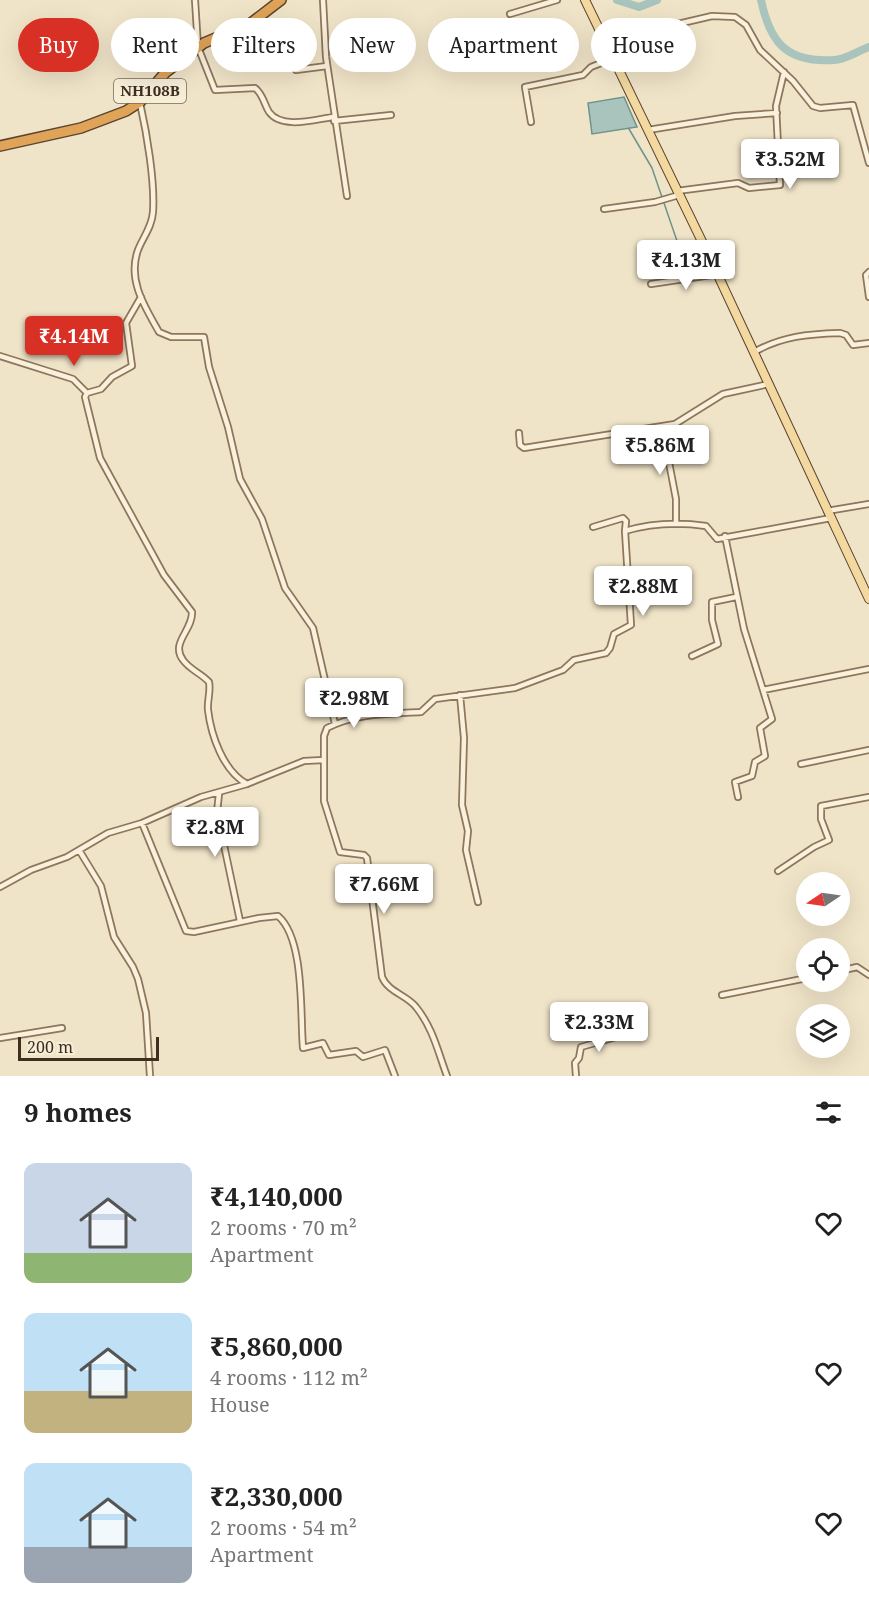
<!DOCTYPE html>
<html lang="en">
<head>
<meta charset="utf-8">
<style>
	:root { --surface:#fff; --page:#f6f6f6; --text:#222; --muted:#767676; --accent:#d93025 }
	body { margin:0; font-family:"Noto Serif",serif; background:var(--page); color:var(--text); height:100vh; display:flex; flex-direction:column; font-size:22px; white-space:nowrap }
	* { box-sizing:border-box; margin:0 }
	p { font-size:20px; color:var(--muted) }
	.icon { flex:none; width:33px; height:33px; fill:none; stroke:currentColor; stroke-width:2; stroke-linecap:round; stroke-linejoin:round }
	.map { position:relative; height:1076px; overflow:hidden }
	.sheet { display:flex; flex-direction:column; background:var(--surface); flex:1 }
	.sheet>* { flex:none }
	.top-card { position:absolute; left:18px; top:18px; width:834px; height:54px; display:flex; gap:12px }
	.needle { width:39px; rotate:257deg }
	.tools { position:absolute; left:796px; top:872px; display:grid; gap:12px }
	.tools a { display:grid; place-items:center; width:54px; height:54px; border-radius:50%; background:var(--surface); box-shadow:0 6px 24px #0002; font-size:30px }
	.scale { position:absolute; left:18px; bottom:15px; width:141px; box-sizing:border-box; padding-left:6px; border:3px solid #3d2e20; border-top:0; font-size:16px; line-height:21px; white-space:nowrap; color:#3d2e20; -webkit-text-stroke:4px #f7eed8; paint-order:stroke }
	.price { position:absolute; translate:-50% -51px; padding:0 14px; border-radius:6px; background:#fff; color:#222; font-size:20px; line-height:39px; filter:drop-shadow(0 2px 3px #0008) }
	.price::after { content:''; position:absolute; left:50%; top:36px; width:18px; height:14px; margin-left:-9px; background:inherit; clip-path:polygon(0 0,100% 0,50% 100%) }
	.price.current { background:var(--accent); color:#fff }
	ul { padding:0; list-style:none }
	li { display:flex; align-items:center; gap:18px; height:150px; padding:0 24px }
	li span { display:grid; place-items:center; flex:none; width:168px; height:120px; border-radius:12px; color:#555 }
	li>.icon { margin-inline-start:auto }
	span .icon { width:72px; height:72px; fill:#fffc; stroke-width:1 }
	li b { font-size:26px }
	h2 { display:flex; justify-content:space-between; align-items:center; height:72px; padding:0 24px; font-size:26px }
	.pill { padding:0 21px; border-radius:27px; background:var(--surface); box-shadow:0 6px 24px #0002; font-size:21px; line-height:54px }
	.pill.current { background:var(--accent); color:#fff }
	.map>svg:first-child { display:block }
</style>
</head>
<body>
<div class="map">
<svg width="869" height="1076" viewBox="0 0 869 1076">
	<rect width="100%" height="100%" fill="#f0e4c8"/>
	<!-- water -->
	<path fill="#a9c4bc" stroke="#6f938a" stroke-width="1.5" d="M624,97L637,127L592,134L588,103Z"/>
	<g fill="none" stroke-linecap="round" stroke-linejoin="round">
		<!-- stream -->
		<path stroke="#6f938a" stroke-width="1.5" d="M629,129L652,168L689,276"/>
		<!-- river -->
		<path stroke="#a9c4bc" stroke-width="8" d="M617,0L639,7L657,0
			M761,0C770,43 787,63 834,60C845,60 858,51 869,47"/>
		<!-- street casing -->
		<g stroke="#8d765c" stroke-width="8">
			<path id="street" d="M195,0L198,47L215,90L255,88C263,94 264,104 269,112C282,130 316,119 333,117
				M323,0L326,57L347,196
				M510,14L557,0
				M605,41L712,16L735,17L746,25L760,50L793,81L813,106L820,108L853,105L869,163
				M296,70L327,66
				M140,103C147,134 155,182 153,212C152,227 143,237 138,250C127,280 145,307 159,332L171,337H204L209,367L228,427L240,479L262,519L285,588L313,628L335,724
				M334,121L391,115
				M531,122L525,87L583,75L591,67L614,58
				M648,130L735,116L777,113
				M677,191L738,183L749,188L780,185L776,106L784,72
				M604,209L655,202L679,195
				M869,272L866,275L869,297
				M651,284L718,274
				M754,352C783,336 808,334 840,333L846,335L853,345L869,343
				M0,356L73,379L87,393
				M87,393L85,397L100,458L164,575L192,612C193,630 170,643 183,660C190,670 201,673 209,682C211,691 207,701 208,710C211,735 223,771 247,784
				M87,393L101,389L112,377L132,366L126,323L141,297
				M662,426L676,499V524
				M519,433L520,445L524,448L675,424L723,394L769,384
				M827,511L869,504
				M593,527L623,518L626,521L625,531
				M725,536L744,629L772,719L760,728L765,756L755,762L752,776L735,782L738,797
				M692,656L718,644L712,620V602L736,597
				M763,690L869,669
				M460,695L464,738L462,805L468,831L466,850L478,902
				M801,764L869,750
				M219,794L217,812L240,921
				M142,823L186,931L194,932L259,918L278,916C305,939 300,1014 303,1048L323,1043L329,1055L356,1051L363,1057L385,1050L395,1076
				M79,850L101,886L114,937L133,967L138,979L146,1013L150,1076
				M778,871L814,847L829,840L821,819V806L869,797
				M0,887L31,870L67,857L108,833L142,823L201,797L247,784L304,761L323,760
				M840,971L857,967L869,975
				M722,995L807,978
				M0,1038L62,1028
				M447,1076C438,1052 433,1028 416,1007C407,995 388,992 382,977L367,858L364,855L340,852L324,801V736L327,728C357,713 389,714 421,712L435,699L515,688L563,670L574,660L606,653L610,648L614,634L631,625L625,531C652,523 679,522 706,526L717,539L831,518
				M576,1076L575,1063L579,1058L581,1047L623,1035"/>
		</g>
		<!-- primary casing -->
		<g stroke="#5b4430" stroke-width="10">
			<path id="primary" d="M585,0L709,256L869,599"/>
		</g>
		<!-- highway casing -->
		<g stroke="#5b4430" stroke-width="12">
			<path id="highway" d="M0,146L81,128L126,111L140,102L165,73L204,43L251,23L281,0"/>
		</g>
		<!-- street -->
		<use href="#street" stroke="#faf1dc" stroke-width="4.5"/>
		<!-- primary -->
		<use href="#primary" stroke="#f3d9a0" stroke-width="8"/>
		<!-- highway -->
		<use href="#highway" stroke="#e0a458" stroke-width="9"/>
	</g>
	<g text-anchor="middle" stroke-width="4.5" stroke-linejoin="round" paint-order="stroke">
		<!-- shield labels -->
		<rect fill="#f7eed8" stroke="#756857" stroke-width="1.5" x="114" y="79" width="72" height="24" rx="4.5"/>
		<g font-size="15" font-weight="bold" fill="#3d2e20">
			<text x="150" y="96">NH108B</text>
		</g>
	</g>
</svg>
<div class="tools">
<a><svg class="needle" viewBox="-14 -14 28 28"><path d="M0-13l5 13h-10z" fill="#e53935"/><path d="M0 13l5-13h-10z" fill="#767676"/></svg></a>
<a><svg class="icon" aria-label="locate" viewBox="0 0 24 24"><circle cx="12" cy="12" r="6"/><path d="M12 2v4M12 18v4M2 12h4M18 12h4"/></svg></a>
<a><svg class="icon" aria-label="layers" viewBox="0 0 24 24"><path d="M12 4l9 5-9 5-9-5zM3 14l9 5 9-5"/></svg></a>
</div>
<div class="scale">200 m</div>
<b class="price" style="left:790px;top:190px">₹3.52M</b>
<b class="price" style="left:686px;top:291px">₹4.13M</b>
<b class="price current" style="left:74px;top:367px">₹4.14M</b>
<b class="price" style="left:660px;top:476px">₹5.86M</b>
<b class="price" style="left:643px;top:617px">₹2.88M</b>
<b class="price" style="left:354px;top:729px">₹2.98M</b>
<b class="price" style="left:215px;top:858px">₹2.8M</b>
<b class="price" style="left:384px;top:915px">₹7.66M</b>
<b class="price" style="left:599px;top:1053px">₹2.33M</b>
<div class="top-card">
<a class="pill current">Buy</a>
<a class="pill">Rent</a>
<a class="pill">Filters</a>
<a class="pill">New</a>
<a class="pill">Apartment</a>
<a class="pill">House</a>
</div>
</div>
<section class="sheet">
<h2>9 homes<svg class="icon" aria-label="filters" viewBox="0 0 24 24"><path d="M4 7h16M4 17h16"/><circle cx="9" cy="7" r="2"/><circle cx="15" cy="17" r="2"/></svg></h2>
<ul>
<li><span style="background:linear-gradient(#c9d6e8 75%,#8fb573 0)"><svg class="icon" aria-label="home" viewBox="0 0 24 24"><path d="M3 11l9-7 9 7M6 9v11h12V9"/></svg></span><div><b>₹4,140,000</b><p>2 rooms · 70 m²</p><p>Apartment</p></div><svg class="icon" aria-label="heart" viewBox="0 0 24 24"><path d="M12 20l-8-8c-3-5 5-10 8-4 3-6 11-1 8 4z"/></svg></li>
<li><span style="background:linear-gradient(#bfe0f5 65%,#c2b280 0)"><svg class="icon" aria-label="home" viewBox="0 0 24 24"><path d="M3 11l9-7 9 7M6 9v11h12V9"/></svg></span><div><b>₹5,860,000</b><p>4 rooms · 112 m²</p><p>House</p></div><svg class="icon" aria-label="heart" viewBox="0 0 24 24"><path d="M12 20l-8-8c-3-5 5-10 8-4 3-6 11-1 8 4z"/></svg></li>
<li><span style="background:linear-gradient(#bfe0f5 70%,#9aa5b1 0)"><svg class="icon" aria-label="home" viewBox="0 0 24 24"><path d="M3 11l9-7 9 7M6 9v11h12V9"/></svg></span><div><b>₹2,330,000</b><p>2 rooms · 54 m²</p><p>Apartment</p></div><svg class="icon" aria-label="heart" viewBox="0 0 24 24"><path d="M12 20l-8-8c-3-5 5-10 8-4 3-6 11-1 8 4z"/></svg></li>
</ul>
</section>
</body>
</html>
